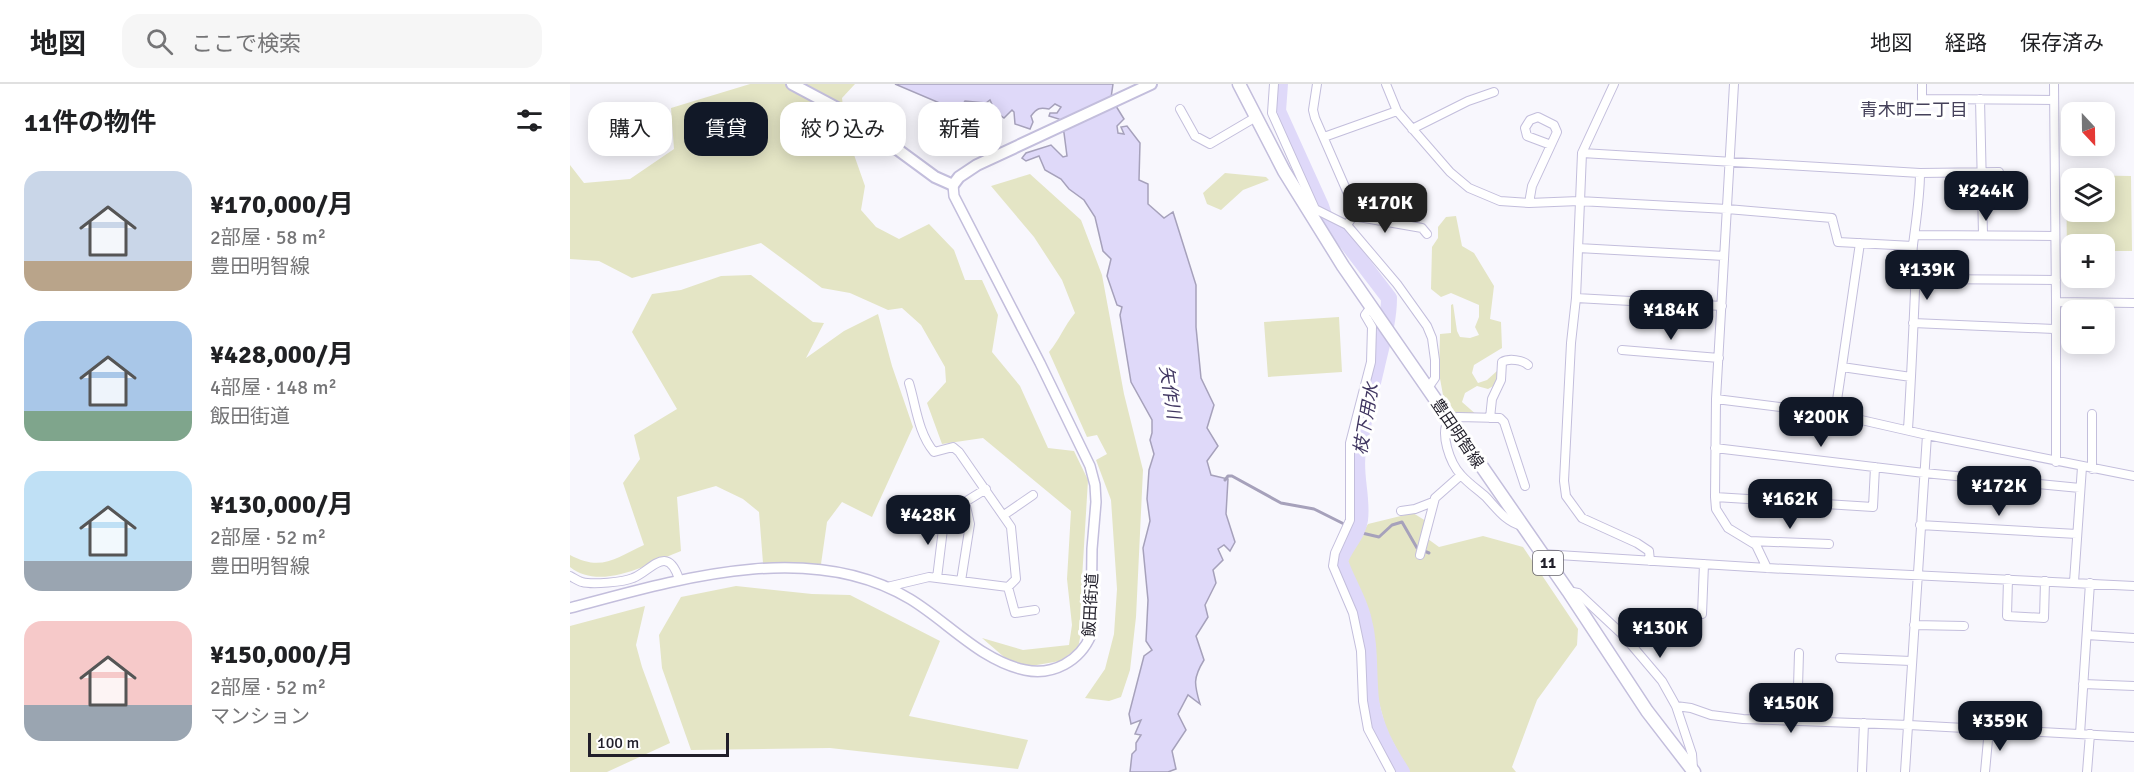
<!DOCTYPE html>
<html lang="ja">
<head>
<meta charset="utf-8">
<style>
	:root { --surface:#fff; --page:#f6f6f6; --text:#202124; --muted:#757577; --line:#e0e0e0; --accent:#111827 }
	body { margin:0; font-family:Signika,"Noto Sans JP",sans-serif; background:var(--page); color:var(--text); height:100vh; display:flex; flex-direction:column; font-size:22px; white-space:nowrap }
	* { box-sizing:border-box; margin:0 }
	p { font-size:20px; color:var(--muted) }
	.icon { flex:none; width:33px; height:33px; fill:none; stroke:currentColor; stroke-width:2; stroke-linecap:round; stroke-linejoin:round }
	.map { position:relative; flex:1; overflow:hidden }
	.side { display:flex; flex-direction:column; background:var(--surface); width:570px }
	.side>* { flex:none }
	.banner { position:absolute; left:18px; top:18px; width:570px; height:54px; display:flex; gap:12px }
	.needle { width:39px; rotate:158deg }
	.controls { position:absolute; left:1491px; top:18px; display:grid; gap:12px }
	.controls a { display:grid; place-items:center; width:54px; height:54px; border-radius:12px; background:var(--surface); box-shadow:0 3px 15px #0003; font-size:30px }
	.scale { position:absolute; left:18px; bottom:15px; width:141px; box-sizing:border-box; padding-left:6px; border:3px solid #211f2a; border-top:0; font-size:16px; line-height:21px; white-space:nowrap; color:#211f2a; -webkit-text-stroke:4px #fff; paint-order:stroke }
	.price { position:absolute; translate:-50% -51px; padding:0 14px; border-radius:12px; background:var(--accent); color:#fff; font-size:20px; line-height:39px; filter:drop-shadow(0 2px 3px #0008) }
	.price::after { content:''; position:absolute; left:50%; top:36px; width:18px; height:14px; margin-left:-9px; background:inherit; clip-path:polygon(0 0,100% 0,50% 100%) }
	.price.selected { background:#222; color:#fff }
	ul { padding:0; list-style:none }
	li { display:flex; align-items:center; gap:18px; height:150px; padding:0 24px }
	li span { display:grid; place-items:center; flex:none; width:168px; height:120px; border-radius:18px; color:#555 }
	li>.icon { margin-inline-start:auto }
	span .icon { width:72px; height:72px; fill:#fffc; stroke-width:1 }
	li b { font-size:26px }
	h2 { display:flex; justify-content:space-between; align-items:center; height:72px; padding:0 24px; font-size:26px }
	.chip { padding:0 21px; border-radius:18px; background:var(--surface); box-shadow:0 3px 15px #0003; font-size:21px; line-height:54px }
	.chip.selected { background:var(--accent); color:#fff }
	header { display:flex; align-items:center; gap:36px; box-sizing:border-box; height:84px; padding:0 30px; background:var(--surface); border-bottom:2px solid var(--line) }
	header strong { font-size:28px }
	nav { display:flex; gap:33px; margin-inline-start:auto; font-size:21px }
	.search { width:420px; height:54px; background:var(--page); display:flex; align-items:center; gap:15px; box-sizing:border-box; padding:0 21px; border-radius:18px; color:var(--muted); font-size:22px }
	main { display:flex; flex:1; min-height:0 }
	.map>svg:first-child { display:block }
</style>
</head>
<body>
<header>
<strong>地図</strong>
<div class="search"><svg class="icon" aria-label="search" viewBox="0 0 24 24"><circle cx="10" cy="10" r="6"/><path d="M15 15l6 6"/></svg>ここで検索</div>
<nav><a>地図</a><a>経路</a><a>保存済み</a></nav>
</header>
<main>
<section class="side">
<h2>11件の物件<svg class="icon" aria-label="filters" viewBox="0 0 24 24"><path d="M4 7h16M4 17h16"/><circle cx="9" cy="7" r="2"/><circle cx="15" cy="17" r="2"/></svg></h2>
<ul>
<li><span style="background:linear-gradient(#c9d6e8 75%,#b9a48a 0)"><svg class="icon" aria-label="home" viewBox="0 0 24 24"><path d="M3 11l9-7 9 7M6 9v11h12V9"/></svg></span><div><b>¥170,000/月</b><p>2部屋 · 58 m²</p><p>豊田明智線</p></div></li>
<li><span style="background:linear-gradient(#a9c7e8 75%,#7fa58c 0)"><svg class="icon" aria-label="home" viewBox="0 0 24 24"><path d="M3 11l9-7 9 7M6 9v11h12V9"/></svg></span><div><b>¥428,000/月</b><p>4部屋 · 148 m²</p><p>飯田街道</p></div></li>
<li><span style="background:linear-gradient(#bfe0f5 75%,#9aa5b1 0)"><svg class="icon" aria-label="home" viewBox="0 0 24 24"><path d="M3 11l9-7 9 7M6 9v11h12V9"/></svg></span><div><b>¥130,000/月</b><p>2部屋 · 52 m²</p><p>豊田明智線</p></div></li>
<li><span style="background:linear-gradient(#f6c9c9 70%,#9aa5b1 0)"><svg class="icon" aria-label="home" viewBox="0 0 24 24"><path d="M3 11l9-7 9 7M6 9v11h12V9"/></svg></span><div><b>¥150,000/月</b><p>2部屋 · 52 m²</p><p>マンション</p></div></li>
</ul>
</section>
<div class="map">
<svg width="1564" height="688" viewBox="0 0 1564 688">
	<rect width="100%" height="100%" fill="#f8f7fd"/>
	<!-- green -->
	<path fill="#e4e5c5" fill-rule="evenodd" d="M180,0H285L272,14L276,48L295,102L291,126L306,143L329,155L359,140L384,166L395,196H412L428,231L422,268L450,302L478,364L504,367L518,396L512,495L513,539L508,564L490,577L461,582L441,579L412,554L453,566L499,561L502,541L497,495L501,427L413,354L372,360L357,319L376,298L375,283L351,241L332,224L318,226L280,209L252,204L191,159L62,194L29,177L0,175V81L14,99L60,95L104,65L101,24Z
		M655,89L696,93L699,96L673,106L651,126L637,120L633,109Z
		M460,90L511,136L532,191L554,310L573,386L566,533L560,586L551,613L539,617L515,614L535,585L544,550L547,505L541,416L526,376L537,370L527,351L517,353L479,268C490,255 494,242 505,229L492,196L464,153L421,102Z
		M1496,91L1561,92L1562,167H1535L1534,160H1502L1501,167L1497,168ZM1502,94H1534V128H1502Z
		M886,132L892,162L904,169L924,202L920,235L931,238L932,264L904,281L902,289L908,299L917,296L927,287L931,289L927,300L918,305L907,302L895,309L892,318L908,332L887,331L873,311L869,289L870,250L881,249V221L883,220L887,247L890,253L900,254L909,251L905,243L909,233V221L881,209L871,213L861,205L862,163L868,154V143L876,133Z
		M181,191L243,238L254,239L236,274L274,247L308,230L322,282L343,343L302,433L272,418L257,438L251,480L193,479L189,428L173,415L146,402L107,413L111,467C80,479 31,508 0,483V471C32,488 45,474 74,461L53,399L70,375L64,351L107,325L62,248L82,210L111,206L151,192Z
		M769,233L772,288L698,293L694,238Z
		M843,429L856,437L858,455L869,463L913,452L953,463L1008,545L1007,561L967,616L942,683L946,688H839L816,645L807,611L806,568L800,539L775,485C771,464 788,457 798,440Z
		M166,502L242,510L280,511L370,557L339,632L458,656L448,685L260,664L121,666L92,584L89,551L111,513Z
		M75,522L66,561L72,583L100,659L37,688H0V542Z"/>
	<!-- water -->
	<path fill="#dfd9f9" stroke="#a6a1bb" stroke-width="1.5" d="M325,0H543L541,14L554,35L547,42L548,49L554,50L551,43L557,42L570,59L569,96L578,100V120L594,134L603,128L626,201V243L631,294L644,321L637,344L648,362L637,377L641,391L658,395L656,430L665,458L660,467L654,461L648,465L653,476L643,486L646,499L635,521L638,533L626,552L634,576C623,594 624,600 630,620L618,611L608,630L616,646L602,667L606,685L598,688H560L562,670L566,666V659L571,651L565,650L571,636L561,640L559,630L574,572L582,566L576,557L578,516L573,464L580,437L577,415L579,386L584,370L580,356L582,349V336L561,298L550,231L552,223L547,221L537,192L541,175L533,167L525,133L514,116L499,105L491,95L475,86L469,72L456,77L452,74L456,69L481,61L493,73L497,72L494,49L489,35L479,32L480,29H487L491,23L485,20L479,25C470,23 467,24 461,32L463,38L460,45L445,40L444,28L442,26L434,34L425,27L420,16L416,19L395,17L389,26H386Z"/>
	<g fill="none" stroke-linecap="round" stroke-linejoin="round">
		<!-- stream -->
		<path stroke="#a6a1bb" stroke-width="3" d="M655,396L658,392H662L711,419L744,425L792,449L809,453L822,441L832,438L847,464L859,469"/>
		<!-- river -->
		<path stroke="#dfd9f9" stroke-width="16" d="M710,0L708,27L751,122L756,137L777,159L819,214C819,238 811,263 806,286C799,313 793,340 788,367C784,390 793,413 790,436C788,451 775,462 770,477C776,496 788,513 793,533C801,562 798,587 801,616C805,643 817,665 832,688"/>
		<!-- minor casing -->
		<g stroke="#c3bedc" stroke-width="10">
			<path id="minor" d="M704,0L702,29L745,125
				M747,0L743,26L745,34L782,119L783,132L777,141
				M816,0L827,27L880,88L899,104L930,117L959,119L1009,117L1157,125L1262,134L1268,158L1343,162
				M1044,0L1012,69L1006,214L1152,222
				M1164,0L1146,315L1145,413L1146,425L1158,444L1186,461L1197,484
				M1352,0V15L1484,16
				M1484,0L1486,218L1564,219
				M1410,15L1413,151
				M610,25L625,52L640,60L686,33
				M842,45L898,17L924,8
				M754,53L827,27
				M1012,69L1350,89L1429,88
				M959,119L962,102L987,48L984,41L968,33L960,36L955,44L957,52L981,61
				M739,128L745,125L777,141L827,200L857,242L862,254L865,276V294L858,304
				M783,132L852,144L857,150
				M1346,151L1485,152
				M1008,164L1154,172
				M1345,195L1486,196
				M1006,214L1001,259L994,397L996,412L1012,434L1067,459L1079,467L1080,477
				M1486,218V378
				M801,223L795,231L802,243L801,278L780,359V436L765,469L763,482L783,529L791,567L793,617L798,645L821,688
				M1343,239L1484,245
				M1052,266L1149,274
				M1272,283L1341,293
				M1146,315L1265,330L1357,351L1564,392
				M1265,330L1290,159
				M1522,330V385
				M920,334L922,315L931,296L932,278C939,274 953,276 958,281
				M1338,345C1341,299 1343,253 1345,207C1345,192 1341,176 1343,161C1346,137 1350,113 1350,89
				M1145,364L1354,389L1510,404
				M1145,413L1303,423L1305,383
				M831,427L845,425L863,418
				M367,429L373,445L367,494
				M434,431L463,411
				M1350,441L1507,450
				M952,442C936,438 927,425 916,413C908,406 898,399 891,391C880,379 869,349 879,335L888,333L930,334L934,338L955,402
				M1180,457L1259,460
				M972,470L1197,484L1564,502
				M850,471L865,414L891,391
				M0,492C4,494 8,497 12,498C22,501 54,498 63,494C81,487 97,459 109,495
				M1438,495L1437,532L1474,534L1475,497
				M391,497L400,440L395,418L416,405
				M1504,498L1512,383
				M317,503L359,493L438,503L446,495L441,443L389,368L383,363L364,368C348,349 346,322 339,299
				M438,503L445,529L465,526
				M998,507L1008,509L1053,551L1092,597L1106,622L1122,670L1123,684
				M1132,530L1134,480
				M1344,541L1394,542
				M1517,551L1564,554
				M1270,574L1341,577
				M1513,600L1564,602
				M1106,622L1121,624L1141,631L1173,635L1339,641L1564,653
				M1227,637L1229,569
				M1510,650L1520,499
				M1292,688L1294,639
				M1335,688L1357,351
				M1415,688L1419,645
				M1517,688L1520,650"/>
		</g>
		<!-- tertiary casing -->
		<g stroke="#c3bedc" stroke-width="12">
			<path id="tertiary" d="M0,524C105,496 240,454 340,515C378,538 411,577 455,586C483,592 510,577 521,551L522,465L526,418L525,401L520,382L470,279L384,112L383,101"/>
		</g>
		<!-- secondary casing -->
		<g stroke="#c3bedc" stroke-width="14">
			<path id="secondary" d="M222,0L282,32L365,93L383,101L389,93L407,81L581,0"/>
		</g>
		<!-- primary casing -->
		<g stroke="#c3bedc" stroke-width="15">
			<path id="primary" d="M669,0L714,87L773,182L998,507L1077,627L1124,688"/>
		</g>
		<!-- minor -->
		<use href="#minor" stroke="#fff" stroke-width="8"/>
		<!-- tertiary -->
		<use href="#tertiary" stroke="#fff" stroke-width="9"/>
		<!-- secondary -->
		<use href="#secondary" stroke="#fff" stroke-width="10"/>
		<!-- primary -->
		<use href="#primary" stroke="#fff" stroke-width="12"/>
	</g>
	<g text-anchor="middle" stroke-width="6" stroke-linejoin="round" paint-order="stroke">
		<!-- shield labels -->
		<rect fill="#fff" stroke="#64626a" stroke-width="1.5" x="963" y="467" width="30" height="24" rx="4.5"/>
		<g font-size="15" font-weight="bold" fill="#211f2a">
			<text x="978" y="484">11</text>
		</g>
		<!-- street labels -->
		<g font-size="16" fill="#211f2a" stroke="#fff">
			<text transform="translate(888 349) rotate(56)" y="6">豊田明智線</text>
			<text transform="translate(520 521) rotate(-87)" y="6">飯田街道</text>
		</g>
		<!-- neighbourhood labels -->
		<g font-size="18" fill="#45415a" stroke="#fff">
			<text x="1344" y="32">青木町二丁目</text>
		</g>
		<!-- water labels -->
		<g font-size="18" font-style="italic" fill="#403661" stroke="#fff">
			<text transform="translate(600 308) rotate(81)" y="6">矢作川</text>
			<text transform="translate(796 335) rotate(-80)" y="6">枝下用水</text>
		</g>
	</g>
</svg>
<div class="controls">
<a><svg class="needle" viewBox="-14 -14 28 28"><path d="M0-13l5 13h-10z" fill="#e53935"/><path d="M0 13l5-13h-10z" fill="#757577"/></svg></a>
<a><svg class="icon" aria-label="layers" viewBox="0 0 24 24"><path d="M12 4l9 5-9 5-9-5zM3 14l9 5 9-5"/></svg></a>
<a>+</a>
<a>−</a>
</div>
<div class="scale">100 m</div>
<b class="price" style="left:1416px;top:138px">¥244K</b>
<b class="price selected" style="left:815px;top:150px">¥170K</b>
<b class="price" style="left:1357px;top:217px">¥139K</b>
<b class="price" style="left:1101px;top:257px">¥184K</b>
<b class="price" style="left:1251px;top:364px">¥200K</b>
<b class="price" style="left:1429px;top:433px">¥172K</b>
<b class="price" style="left:1220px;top:446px">¥162K</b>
<b class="price" style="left:358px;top:462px">¥428K</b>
<b class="price" style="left:1090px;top:575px">¥130K</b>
<b class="price" style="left:1221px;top:650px">¥150K</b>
<b class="price" style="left:1430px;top:668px">¥359K</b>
<div class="banner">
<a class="chip">購入</a>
<a class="chip selected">賃貸</a>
<a class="chip">絞り込み</a>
<a class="chip">新着</a>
</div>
</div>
</main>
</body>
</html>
